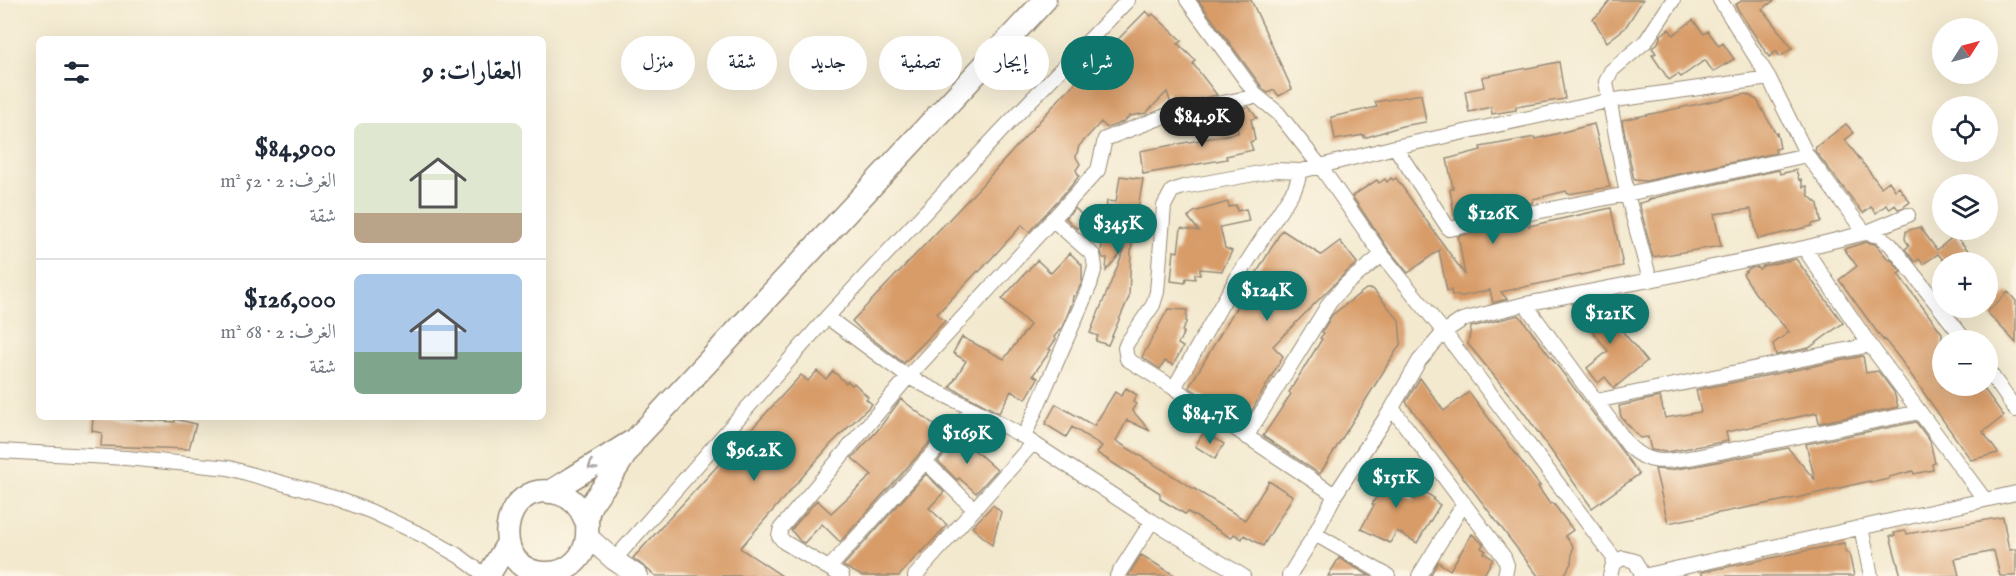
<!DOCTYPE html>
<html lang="ar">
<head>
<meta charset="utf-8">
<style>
	:root { --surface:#fff; --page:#f2f2f3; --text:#1f2937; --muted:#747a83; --line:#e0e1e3; --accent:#0f766e }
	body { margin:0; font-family:"IM FELL English",Amiri,serif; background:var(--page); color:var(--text); direction:rtl; height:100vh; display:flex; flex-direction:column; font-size:22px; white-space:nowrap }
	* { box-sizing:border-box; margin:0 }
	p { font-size:20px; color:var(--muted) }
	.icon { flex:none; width:33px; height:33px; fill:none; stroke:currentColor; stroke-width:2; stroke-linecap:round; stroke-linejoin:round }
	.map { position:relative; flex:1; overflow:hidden; direction:ltr }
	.details { position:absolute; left:36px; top:36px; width:510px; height:384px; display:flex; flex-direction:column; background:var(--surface); border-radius:9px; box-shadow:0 6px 24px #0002; direction:rtl }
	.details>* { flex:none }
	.banner { position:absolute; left:564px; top:36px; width:570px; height:54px; direction:rtl; display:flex; gap:12px }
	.needle { width:39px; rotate:54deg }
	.buttons { position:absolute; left:1932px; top:18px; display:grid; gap:12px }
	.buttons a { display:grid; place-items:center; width:66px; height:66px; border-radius:50%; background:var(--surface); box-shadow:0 6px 24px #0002; font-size:30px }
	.price { position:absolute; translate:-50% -51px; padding:0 14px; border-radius:21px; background:var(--accent); color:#fff; font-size:20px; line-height:39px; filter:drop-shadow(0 2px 3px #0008) }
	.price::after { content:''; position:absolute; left:50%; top:36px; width:18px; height:14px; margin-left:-9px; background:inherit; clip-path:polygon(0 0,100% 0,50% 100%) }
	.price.current { background:#222; color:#fff }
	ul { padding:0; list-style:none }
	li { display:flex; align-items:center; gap:18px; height:150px; padding:0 24px }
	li+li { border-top:2px solid var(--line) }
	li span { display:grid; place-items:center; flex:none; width:168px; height:120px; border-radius:9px; color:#555 }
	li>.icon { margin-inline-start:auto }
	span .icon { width:72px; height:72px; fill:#fffc; stroke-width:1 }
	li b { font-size:26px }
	h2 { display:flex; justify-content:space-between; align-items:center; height:72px; padding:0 24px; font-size:26px }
	.chip { padding:0 21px; border-radius:27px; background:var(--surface); box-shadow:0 6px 24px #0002; font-size:21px; line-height:54px }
	.chip.current { background:var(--accent); color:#fff }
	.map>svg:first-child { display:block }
</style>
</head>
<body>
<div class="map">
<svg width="2016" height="576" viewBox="0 0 2016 576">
	<rect width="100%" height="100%" fill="#fcf5e5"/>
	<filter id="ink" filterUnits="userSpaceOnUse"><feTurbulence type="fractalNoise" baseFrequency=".0167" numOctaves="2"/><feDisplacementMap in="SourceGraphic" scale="12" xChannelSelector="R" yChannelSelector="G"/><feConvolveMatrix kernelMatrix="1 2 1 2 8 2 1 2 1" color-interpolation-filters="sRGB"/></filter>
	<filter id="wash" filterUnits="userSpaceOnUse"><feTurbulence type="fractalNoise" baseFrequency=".008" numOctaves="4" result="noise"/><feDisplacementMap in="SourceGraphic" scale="24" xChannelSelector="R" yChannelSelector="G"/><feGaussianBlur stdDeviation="1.35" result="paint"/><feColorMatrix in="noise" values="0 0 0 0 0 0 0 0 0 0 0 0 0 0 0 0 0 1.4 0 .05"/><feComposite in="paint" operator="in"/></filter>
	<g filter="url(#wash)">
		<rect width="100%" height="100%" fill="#f3e9cf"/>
		<g id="blocks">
			<!-- building -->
			<path fill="#d89c69" d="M1198,0H1251L1292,89L1279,96L1274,90L1268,93L1264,90Z
				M1610,0H1643L1625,28L1607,42L1593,19L1600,13Z
				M1743,0H1775L1762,9L1792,48L1780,57L1776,51L1769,57L1735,5Z
				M1146,11L1151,16L1153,14L1182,41L1178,44L1195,60L1193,64L1217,95L1188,101L1185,100L1171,104L1167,92L1146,113L1130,116L1123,122L1107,128L1101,122L1079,146L1076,157L1080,164L1076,170L1079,176L1071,186L1029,232L1022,225L979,272L978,271L937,314L945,321L904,363L863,332L852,321L980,187L1063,95Z
				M1693,20L1704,34L1708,31L1719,46L1723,43L1734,59L1713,72L1705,60L1681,77L1678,74L1669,80L1652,55L1656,53L1652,48L1658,43L1661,35L1669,29L1673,35Z
				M1559,62L1565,99L1516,107V110L1492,114L1491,107L1469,112L1465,91L1484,87L1482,77Z
				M1421,94L1426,122L1402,126L1364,138V135L1335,140L1331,117L1377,107L1375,102Z
				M1746,94L1757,100L1776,134L1777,133L1780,148L1775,149L1776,153L1646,181L1634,180L1622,120Z
				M1249,107L1257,118L1251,119L1255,140L1250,142L1253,150L1226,156L1227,159L1143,174L1140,151L1238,133L1234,110Z
				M1594,124L1610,187L1568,194L1566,191L1533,199L1532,203L1455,219L1450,190L1453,188L1447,159L1481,150L1480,147L1535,137L1536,139Z
				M1846,124L1854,133L1845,140L1881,187L1889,181L1895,190L1899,187L1910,202L1902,208L1898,209L1895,205L1890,209L1886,205L1876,213L1871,207L1863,213L1815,151L1816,147Z
				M1779,170L1780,174L1796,170L1799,180L1801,179L1803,187L1807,186L1809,196L1818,204L1821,222L1812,224V226L1758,239L1751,209L1714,214L1721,246L1653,257L1639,203L1648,201V200L1657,197Z
				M1120,176L1143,179L1131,250L1129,297L1108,345L1096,341L1098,336L1090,333L1125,248L1106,271L1107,258H1103L1101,252L1107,201L1116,202Z
				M1391,178L1393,180L1396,178L1465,275L1458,236L1530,222L1529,226L1611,208L1623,266L1501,292L1507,299L1493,303L1490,290L1459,297L1458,295L1452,296L1451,290L1447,291L1439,250L1408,273L1389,250L1352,196L1377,180L1379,183L1385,179L1387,182Z
				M1228,202L1229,207L1236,205L1237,211L1246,209L1249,221L1220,227L1225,248L1232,251L1222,271L1200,269V275L1195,274V279L1186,278L1185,283L1171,281L1174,251L1178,252L1181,228L1199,231L1188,217L1194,212Z
				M1075,208L1086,219L1077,229L1066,218Z
				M1920,227L1937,250L1955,235L1978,262H1945L1938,254L1923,264L1919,259L1915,262L1905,249L1909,246L1905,239L1906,231Z
				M1282,230L1321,255L1340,241L1357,263L1344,274L1273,346L1283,356L1244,424L1189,387Z
				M1866,242L1875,244L1889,260L1891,259L1901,272L1898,274L1901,278L1942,333V386H1982L2004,416L1983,432L1998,453L1971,460L1900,359L1884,339L1883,340L1839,280L1857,266L1844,249Z
				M1070,253L1082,265V282L1075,296H1073L1072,303L1063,326L1054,337L1056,339L1049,349L1051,350L1033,375L1038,378L1026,399L1011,391L999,413L950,387L966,361L953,353L962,337L1004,359L1030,325L1002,299L1037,260L1051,273Z
				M1796,259L1843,323L1809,348L1776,355L1773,344L1789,332L1755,293L1743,274L1750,268L1758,267L1759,269L1763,266Z
				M1366,289H1373L1399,320L1401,343L1320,474L1263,436L1291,394L1289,392L1322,339L1320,338L1324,333L1322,332L1332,315Z
				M2008,292L2016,301V343L1987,312Z
				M1599,299L1605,307L1603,308L1647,361L1614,388L1605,377L1598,383L1587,368L1608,351L1572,304Z
				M1168,309L1187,310L1186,323L1182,331L1184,332L1178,344L1183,347L1173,365L1165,361L1160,369L1142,357Z
				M1519,315L1639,474L1592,508L1522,410L1468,344L1471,327Z
				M1863,356L1866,373L1878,371L1894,392L1898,407L1819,423L1817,413L1726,432L1728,441L1667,452L1651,450L1648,437L1640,438L1621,417L1619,406L1660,397L1665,418L1701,412L1696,390Z
				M817,371L826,379L833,371L846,383L848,381L852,385L854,383L868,397L866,399L872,404L832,443L740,548L782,576H656L633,558L801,375L808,381Z
				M1420,378L1444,411L1469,392L1540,486L1538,487L1550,504L1553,503L1573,530L1565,536L1573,546L1571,563L1564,576H1538L1406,402Z
				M1126,388L1137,395L1133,402L1136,404L1132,410L1150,431L1127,420L1116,441L1245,520L1269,481L1293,496L1263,546L1244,535L1242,539L1234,534L1231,538L1188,512L1185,514L1160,499V493L1097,453L1102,446L1072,427L1066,437L1045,424L1056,404L1094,426L1115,392L1121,396Z
				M901,399L941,430L840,542L822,524L804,543L800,541L791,530L817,500L831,513L872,475L852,458L877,431Z
				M93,417L175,422V419L196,424L189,449L101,446L102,433L92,431Z
				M1916,422L1930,441L1935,463L1932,464L1933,470L1914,474L1913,471L1889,477V479L1870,483V481L1796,498L1668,523L1655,469L1669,470L1696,466L1788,448L1815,480L1806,444Z
				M1204,432L1224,444L1215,459L1195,446Z
				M961,438L997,470L976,493L959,478L957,480L938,461L956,442L957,443Z
				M1369,462L1389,474L1384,481L1414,500L1420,489L1434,498L1433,500L1440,505L1417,543L1397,531L1390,543L1361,529L1374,505L1372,504L1379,493L1358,480Z
				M926,474L944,492L929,508L947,525L922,552L921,551L899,576H862L843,566Z
				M993,505L1001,512L992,545L972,527Z
				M2003,517L2009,550L2016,549V576H2000L1994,551L1955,559L1959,576H1901L1890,536H1895L1894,533L1906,531L1907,534Z
				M1472,534L1483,544L1481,548L1486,551L1484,553L1493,559L1483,576H1430L1438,562L1450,570Z
				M1844,543L1846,553H1849L1854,576H1702V572Z
				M1141,555L1176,576H1128Z
				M1339,558L1370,576H1328Z"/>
		</g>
	</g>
	<g filter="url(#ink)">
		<use href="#blocks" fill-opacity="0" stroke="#978a76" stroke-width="1.5"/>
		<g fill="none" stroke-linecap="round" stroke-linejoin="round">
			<!-- street casing -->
			<g stroke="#978a76" stroke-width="16">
				<path id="street" d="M1187,0L1257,96L1278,113L1320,166L1382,255L1444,332L1616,561
					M1720,0L1769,78L1807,155L1865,233L1908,215
					M1395,147L1449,229L1627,194L1807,155
					M1804,248L1870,345L1985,500
					M1650,280L1627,194L1606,82L1611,71L1646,41L1673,0
					M1525,304L1629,446C1650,467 1668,461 1695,457L1920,412
					M827,317L908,377L973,409L1024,437L1152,521L1243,576
					M1988,370L2016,410
					M1174,388L1238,276L1295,188L1301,171
					M1596,401L1870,345
					M1392,408L1504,557L1507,565L1505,576
					M1024,437L1090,285L1095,267L1093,255L1052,219
					M1246,437L1330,302L1346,284L1382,255
					M0,451L126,458L229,468L338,499L370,511L424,536L459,556L486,576
					M925,461L974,509
					M1335,495L1174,388L1127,359L1125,348L1127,343L1153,305L1157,292L1164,206L1172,191L1183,187L1276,170L1301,171L1395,147L1608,101L1769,78
					M1861,527L1871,576
					M1315,534L1388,576
					M614,560L827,317L1003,129L1128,0
					M829,568L973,409
					M842,576L784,542L779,536L781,528L908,377L1098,170L1105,139L1173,113L1257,96
					M915,576L1033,443
					M1117,576L1152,521
					M1289,576L1315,534L1335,495L1392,408L1419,361L1444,332L1462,320L1525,304L1650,280L1804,248L1865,233L1879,236L1890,244L1965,340
					M1419,576L1464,503
					M1610,576L1613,564L1623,558L1635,561L1643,576H1641
					M1643,576L2016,493"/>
			</g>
			<!-- secondary casing -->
			<g stroke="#978a76" stroke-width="22">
				<path id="secondary" d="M588,537L614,560L638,576"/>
			</g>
			<!-- primary casing -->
			<g stroke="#978a76" stroke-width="25">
				<path id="primary" d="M550,492L631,442
					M585,519C581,508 572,498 560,494C499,474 486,575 548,573C569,573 586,556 587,536C588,523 585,516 591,505C596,496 604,487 610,478C618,466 626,453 635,440L1045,0
					M488,576L508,543"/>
			</g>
			<!-- street -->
			<use href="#street" stroke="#fff" stroke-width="14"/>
			<!-- secondary -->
			<use href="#secondary" stroke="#fff" stroke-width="20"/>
			<!-- primary -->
			<use href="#primary" stroke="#fff" stroke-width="22"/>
		</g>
		<!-- one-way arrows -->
		<defs><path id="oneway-chevron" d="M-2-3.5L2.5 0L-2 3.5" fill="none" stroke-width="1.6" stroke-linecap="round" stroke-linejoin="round" transform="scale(1.5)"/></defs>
		<use stroke="#a79f9a" href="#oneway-chevron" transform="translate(592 466) rotate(146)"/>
	</g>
</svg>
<div class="buttons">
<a><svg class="needle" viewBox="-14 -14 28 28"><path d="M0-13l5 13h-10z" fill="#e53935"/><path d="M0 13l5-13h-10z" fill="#747a83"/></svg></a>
<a><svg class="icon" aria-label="locate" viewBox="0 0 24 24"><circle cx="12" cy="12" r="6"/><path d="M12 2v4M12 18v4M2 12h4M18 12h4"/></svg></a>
<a><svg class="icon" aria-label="layers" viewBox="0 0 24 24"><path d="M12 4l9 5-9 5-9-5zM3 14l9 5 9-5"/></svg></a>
<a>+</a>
<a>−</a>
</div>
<b class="price current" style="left:1202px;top:148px">$84.9K</b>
<b class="price" style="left:1493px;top:245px">$126K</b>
<b class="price" style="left:1118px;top:255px">$345K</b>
<b class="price" style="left:1267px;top:322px">$124K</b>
<b class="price" style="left:1610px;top:345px">$121K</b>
<b class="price" style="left:1210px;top:445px">$84.7K</b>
<b class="price" style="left:967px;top:465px">$169K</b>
<b class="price" style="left:754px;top:482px">$96.2K</b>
<b class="price" style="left:1396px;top:509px">$151K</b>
<div class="banner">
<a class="chip current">شراء</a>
<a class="chip">إيجار</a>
<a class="chip">تصفية</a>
<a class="chip">جديد</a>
<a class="chip">شقة</a>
<a class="chip">منزل</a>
</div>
<section class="details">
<h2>العقارات: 9<svg class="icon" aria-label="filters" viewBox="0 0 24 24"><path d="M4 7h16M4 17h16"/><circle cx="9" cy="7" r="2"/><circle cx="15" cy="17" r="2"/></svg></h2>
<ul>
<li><span style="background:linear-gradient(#dfe7d0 75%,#b9a48a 0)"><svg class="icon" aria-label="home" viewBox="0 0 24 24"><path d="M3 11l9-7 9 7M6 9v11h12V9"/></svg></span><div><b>$84,900</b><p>الغرف: 2 · 52 m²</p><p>شقة</p></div></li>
<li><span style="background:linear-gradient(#a9c7e8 65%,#7fa58c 0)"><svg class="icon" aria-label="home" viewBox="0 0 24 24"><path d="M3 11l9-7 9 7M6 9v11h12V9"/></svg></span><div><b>$126,000</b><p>الغرف: 2 · 68 m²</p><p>شقة</p></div></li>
</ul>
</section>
</div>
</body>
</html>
